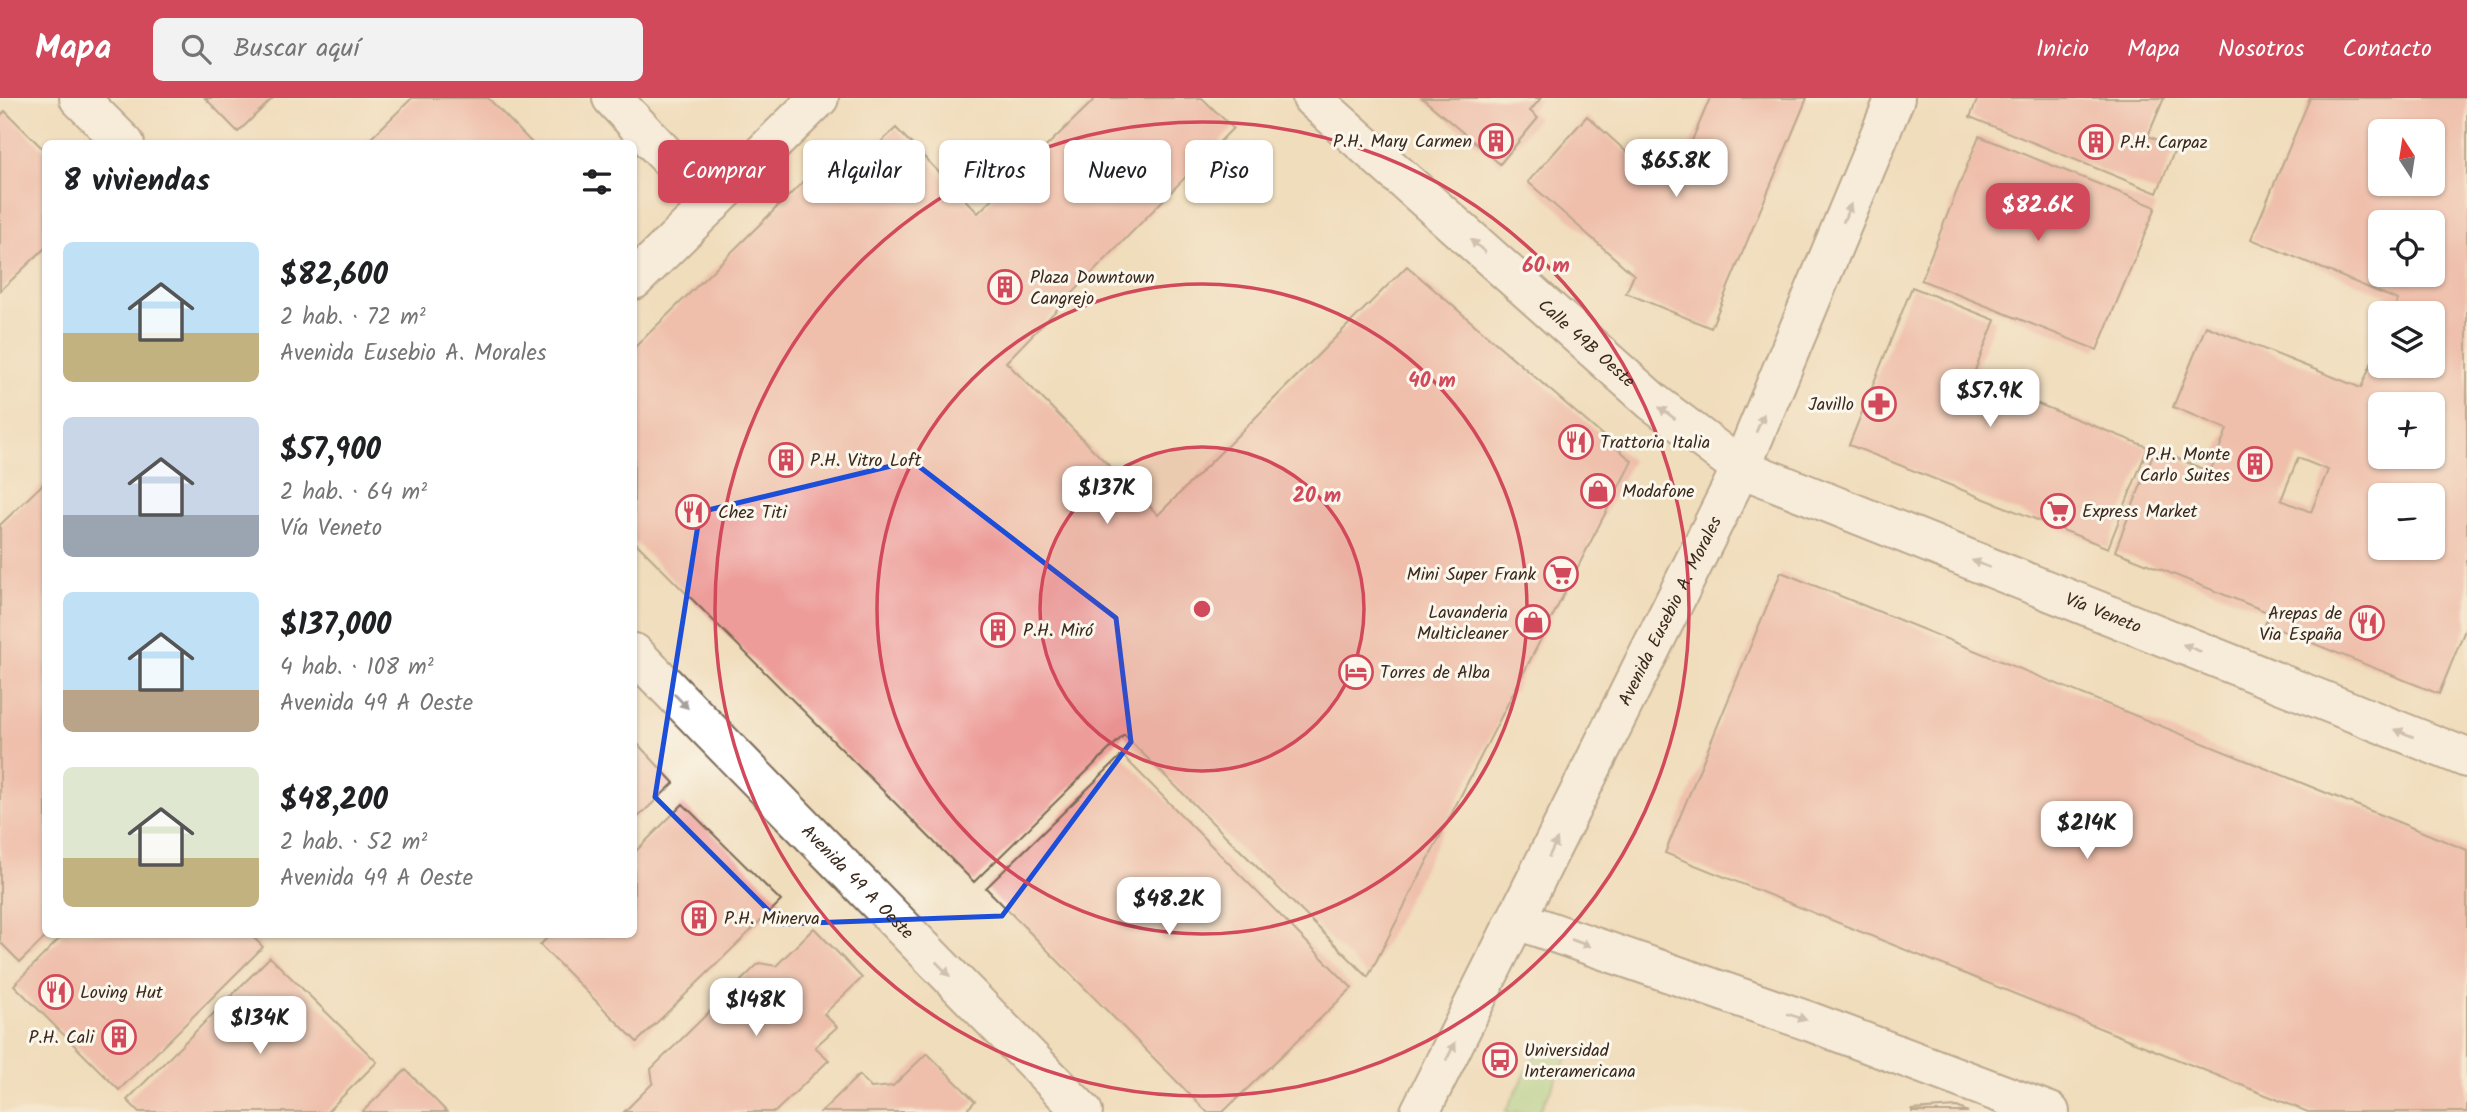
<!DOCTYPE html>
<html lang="es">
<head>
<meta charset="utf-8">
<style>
	:root { --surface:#fff; --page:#f2f2f2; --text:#202124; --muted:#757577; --accent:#d1495b }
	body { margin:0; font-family:Kalam,sans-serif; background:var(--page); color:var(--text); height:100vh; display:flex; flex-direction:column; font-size:26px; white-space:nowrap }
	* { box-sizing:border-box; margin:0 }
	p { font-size:23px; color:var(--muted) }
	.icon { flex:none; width:38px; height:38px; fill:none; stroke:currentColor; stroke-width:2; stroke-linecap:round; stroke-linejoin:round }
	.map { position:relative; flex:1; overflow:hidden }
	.details { position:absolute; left:42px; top:42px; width:595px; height:798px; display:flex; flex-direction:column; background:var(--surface); border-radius:10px; box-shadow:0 2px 5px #0004 }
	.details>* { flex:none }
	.guide { position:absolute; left:658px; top:42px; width:665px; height:63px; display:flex; gap:14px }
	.needle { width:46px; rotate:348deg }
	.tools { position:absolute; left:2368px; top:21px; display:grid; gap:14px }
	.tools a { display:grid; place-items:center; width:77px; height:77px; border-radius:10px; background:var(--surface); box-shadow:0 2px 5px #0004; font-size:35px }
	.price { position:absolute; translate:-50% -60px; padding:0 16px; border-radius:14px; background:#fff; color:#222; font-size:23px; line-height:46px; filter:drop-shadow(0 2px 4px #0008) }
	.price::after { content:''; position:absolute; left:50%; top:42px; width:21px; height:16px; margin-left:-10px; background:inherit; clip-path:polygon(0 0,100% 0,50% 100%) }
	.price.active { background:var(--accent); color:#fff }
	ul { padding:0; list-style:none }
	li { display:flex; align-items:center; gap:21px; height:175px; padding:0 21px }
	li span { display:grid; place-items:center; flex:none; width:196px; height:140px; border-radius:10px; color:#555 }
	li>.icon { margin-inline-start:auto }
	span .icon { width:84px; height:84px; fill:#fffc; stroke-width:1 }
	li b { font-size:30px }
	h2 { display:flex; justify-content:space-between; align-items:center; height:84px; padding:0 21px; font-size:30px }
	.tag { padding:0 24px; border-radius:10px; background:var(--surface); box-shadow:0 2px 5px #0004; font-size:24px; line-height:63px }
	.tag.active { background:var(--accent); color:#fff }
	header { display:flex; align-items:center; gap:42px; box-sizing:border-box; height:98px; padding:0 35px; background:var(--accent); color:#fff }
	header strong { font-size:33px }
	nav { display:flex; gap:38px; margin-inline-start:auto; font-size:24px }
	.search { width:490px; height:63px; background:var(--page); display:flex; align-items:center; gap:18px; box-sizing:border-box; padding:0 24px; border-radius:10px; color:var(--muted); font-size:26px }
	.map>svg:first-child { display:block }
</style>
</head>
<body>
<header>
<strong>Mapa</strong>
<div class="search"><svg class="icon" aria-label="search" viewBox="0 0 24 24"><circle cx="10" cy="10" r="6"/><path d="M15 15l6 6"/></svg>Buscar aquí</div>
<nav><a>Inicio</a><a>Mapa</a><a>Nosotros</a><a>Contacto</a></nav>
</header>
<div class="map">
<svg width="2467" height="1014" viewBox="0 0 2467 1014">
	<rect width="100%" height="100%" fill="#fbf7ec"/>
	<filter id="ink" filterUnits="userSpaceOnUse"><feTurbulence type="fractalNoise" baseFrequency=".0143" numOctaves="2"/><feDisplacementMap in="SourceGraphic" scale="14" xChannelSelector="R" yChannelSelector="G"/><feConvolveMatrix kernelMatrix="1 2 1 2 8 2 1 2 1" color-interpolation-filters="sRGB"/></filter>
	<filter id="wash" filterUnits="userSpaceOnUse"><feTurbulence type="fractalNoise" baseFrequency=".00686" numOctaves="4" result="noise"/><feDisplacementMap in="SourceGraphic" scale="28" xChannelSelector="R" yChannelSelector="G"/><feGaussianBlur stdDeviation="1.57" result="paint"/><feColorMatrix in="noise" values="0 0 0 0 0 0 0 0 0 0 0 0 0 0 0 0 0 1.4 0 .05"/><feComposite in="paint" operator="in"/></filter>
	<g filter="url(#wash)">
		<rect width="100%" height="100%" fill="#f0ddbc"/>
		<!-- green -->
		<path fill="#9bd487" stroke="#6b7f52" stroke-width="2" d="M1539,950L1570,954L1539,1014H1505Z"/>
		<g id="blocks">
			<!-- building -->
			<path fill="#ed9c99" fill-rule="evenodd" d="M205,0H273L238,34Z
				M412,0H488L533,46H365Z
				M1096,0H1202L1233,30L1006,264L1158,417L1407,168L1632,363L1368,879L1124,637L974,784L634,443V250L815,72L833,89L896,30L978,115Z
				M1422,0H1541L1530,13L1538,20L1500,66Z
				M1710,0H1807L1711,230L1626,195L1634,177L1528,84L1587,18L1631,58L1637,45L1683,64Z
				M1978,0H2164L2148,38L2176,49L2157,95L1970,19Z
				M2310,0H2467V527L2439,596L2265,526L2270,515L2115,453L2155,351L2210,374L2227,331L2173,309L2206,228L2361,290L2380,245V268H2432V215H2392L2398,202L2251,141ZM2380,33H2432V86H2380ZM2380,124H2432V177H2380ZM2380,306H2432V359H2380ZM2298,360L2328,372L2311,414L2281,402ZM2380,397H2432V450H2380Z
				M5,13L46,54V149L0,193V18Z
				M1979,38L2156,109L2097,252L1921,182Z
				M1912,189L1995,222L1972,280L2148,349L2108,450L1849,347Z
				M46,383V836H49L20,864L0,844V427Z
				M1781,474L2467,752V1014H2308L1665,755Z
				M634,642L674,685L634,723Z
				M1122,657L1352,890L1223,1014H1207L986,790Z
				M683,706L781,803L637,944L540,847L551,836H634V755Z
				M814,830L862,880L824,916L837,929L815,949L829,962L775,1014H624L653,985L651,971L759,865L776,868Z
				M64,836H250L263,849L119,992L14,887Z
				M270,859L377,964L327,1014H139L127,1002Z
				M927,955L975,1003L965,1014H821L859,977L871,990L893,988Z
				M406,972L447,1014H362Z
				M1957,1009L1968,1014H1912V1012Z"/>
		</g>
	</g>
	<g filter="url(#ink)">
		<use href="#blocks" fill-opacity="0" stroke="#7a6955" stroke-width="2"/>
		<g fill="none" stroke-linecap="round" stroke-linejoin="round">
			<!-- minor casing -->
			<g stroke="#7a6955" stroke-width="42">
				<g id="minor">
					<path d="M79,0L125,46"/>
					<path d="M612,0L712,106"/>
					<path id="s1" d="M1312,0L1653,304L1741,370L2467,660"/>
					<path d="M634,182L819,0"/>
					<path id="s2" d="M634,555L1083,1014"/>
					<path d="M1517,822L1811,924L2050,1014"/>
					<path id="s3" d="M1420,1014L1741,370L1895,0"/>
				</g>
			</g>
			<!-- minor -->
			<use href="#minor" stroke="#fff" stroke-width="38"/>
		</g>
		<!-- one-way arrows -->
		<defs><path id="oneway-solid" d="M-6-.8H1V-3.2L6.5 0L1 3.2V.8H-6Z" transform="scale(1.75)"/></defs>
		<g fill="#a79f9a">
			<use href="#oneway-solid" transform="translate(1847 115) rotate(-67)"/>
			<use href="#oneway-solid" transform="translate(1478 148) rotate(-138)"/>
			<use href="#oneway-solid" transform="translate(1667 315) rotate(-144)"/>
			<use href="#oneway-solid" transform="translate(1760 325) rotate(-67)"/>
			<use href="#oneway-solid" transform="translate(1981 466) rotate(-158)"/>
			<use href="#oneway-solid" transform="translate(2192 550) rotate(-158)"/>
			<use href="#oneway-solid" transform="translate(681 603) rotate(46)"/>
			<use href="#oneway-solid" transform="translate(2404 635) rotate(-158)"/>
			<use href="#oneway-solid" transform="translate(1553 750) rotate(-64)"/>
			<use href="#oneway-solid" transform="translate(1581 845) rotate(20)"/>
			<use href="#oneway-solid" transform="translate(943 871) rotate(46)"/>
			<use href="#oneway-solid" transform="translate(1797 919) rotate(18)"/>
			<use href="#oneway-solid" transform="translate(1451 953) rotate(-63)"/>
		</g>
	</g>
	<!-- marked area -->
	<path d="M0 0H2467V1014H0ZM912,363L1116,520L1131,644L1002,818L782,826L655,699L700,414Z" fill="#f0ddbc" fill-opacity=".55" fill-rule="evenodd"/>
	<path fill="none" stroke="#1d4ed8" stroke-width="5" stroke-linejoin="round" d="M912,363L1116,520L1131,644L1002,818L782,826L655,699L700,414Z"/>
	<!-- distance rings -->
	<circle cx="1202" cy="511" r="162" fill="#d1495b" fill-opacity=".12"/>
	<g fill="none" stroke="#d1495b" stroke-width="3.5">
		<circle cx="1202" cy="511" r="162"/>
		<circle cx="1202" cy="511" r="325"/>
		<circle cx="1202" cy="511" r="487"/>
	</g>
	<!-- icons -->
	<defs>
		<g id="building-ring" transform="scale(1.75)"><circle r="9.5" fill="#fbf7ec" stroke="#d1495b" stroke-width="1.5"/><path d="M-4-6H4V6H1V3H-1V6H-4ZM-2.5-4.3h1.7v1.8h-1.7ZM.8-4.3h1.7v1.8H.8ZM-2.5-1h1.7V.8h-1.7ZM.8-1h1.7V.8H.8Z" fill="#d1495b"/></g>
		<g id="pharmacy-ring" transform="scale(1.75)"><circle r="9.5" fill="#fbf7ec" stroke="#d1495b" stroke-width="1.5"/><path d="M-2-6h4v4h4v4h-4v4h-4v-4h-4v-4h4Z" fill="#d1495b"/></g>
		<g id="restaurant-ring" transform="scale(1.75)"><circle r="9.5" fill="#fbf7ec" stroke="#d1495b" stroke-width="1.5"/><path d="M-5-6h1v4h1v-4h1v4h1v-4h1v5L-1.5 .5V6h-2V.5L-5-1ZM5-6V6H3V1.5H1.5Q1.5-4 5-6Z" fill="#d1495b"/></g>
		<g id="shop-ring" transform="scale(1.75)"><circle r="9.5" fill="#fbf7ec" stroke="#d1495b" stroke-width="1.5"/><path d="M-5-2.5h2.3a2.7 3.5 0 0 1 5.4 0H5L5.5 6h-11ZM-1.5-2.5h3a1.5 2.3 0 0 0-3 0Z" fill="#d1495b"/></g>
		<g id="supermarket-ring" transform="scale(1.75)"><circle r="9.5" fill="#fbf7ec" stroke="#d1495b" stroke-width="1.5"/><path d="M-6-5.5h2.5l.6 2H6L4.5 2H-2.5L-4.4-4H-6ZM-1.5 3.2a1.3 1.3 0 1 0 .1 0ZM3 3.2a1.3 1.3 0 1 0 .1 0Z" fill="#d1495b"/></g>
		<g id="hotel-ring" transform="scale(1.75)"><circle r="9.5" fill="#fbf7ec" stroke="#d1495b" stroke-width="1.5"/><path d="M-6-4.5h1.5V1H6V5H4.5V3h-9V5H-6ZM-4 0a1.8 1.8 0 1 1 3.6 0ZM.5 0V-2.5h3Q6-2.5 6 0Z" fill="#d1495b"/></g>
		<g id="bus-ring" transform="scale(1.75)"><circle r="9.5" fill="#fbf7ec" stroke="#d1495b" stroke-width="1.5"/><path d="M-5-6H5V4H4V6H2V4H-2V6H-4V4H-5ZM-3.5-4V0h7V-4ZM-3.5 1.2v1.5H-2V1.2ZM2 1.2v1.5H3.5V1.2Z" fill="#d1495b"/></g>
	</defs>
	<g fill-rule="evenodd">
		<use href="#building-ring" x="1496" y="43"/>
		<use href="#building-ring" x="2096" y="44"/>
		<use href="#building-ring" x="1005" y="189"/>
		<use href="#pharmacy-ring" x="1879" y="306"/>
		<use href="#restaurant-ring" x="1576" y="344"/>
		<use href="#building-ring" x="786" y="362"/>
		<use href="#building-ring" x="2255" y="366"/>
		<use href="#shop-ring" x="1598" y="393"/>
		<use href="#supermarket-ring" x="2058" y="413"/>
		<use href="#restaurant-ring" x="693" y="414"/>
		<use href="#supermarket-ring" x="1561" y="476"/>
		<use href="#shop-ring" x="1533" y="524"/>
		<use href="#restaurant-ring" x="2367" y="525"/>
		<use href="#building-ring" x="998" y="532"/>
		<use href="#hotel-ring" x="1356" y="574"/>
		<use href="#building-ring" x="699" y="820"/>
		<use href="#restaurant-ring" x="56" y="894"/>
		<use href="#building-ring" x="119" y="939"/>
		<use href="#bus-ring" x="1500" y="962"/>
	</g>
	<g text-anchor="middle" stroke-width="6" stroke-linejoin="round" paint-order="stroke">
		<!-- poi labels -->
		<g font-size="18" fill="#3b2a1e" stroke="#fbf7ec" text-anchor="start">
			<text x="1472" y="49" text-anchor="end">P.H. Mary Carmen</text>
			<text x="2120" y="50">P.H. Carpaz</text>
			<text x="1030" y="185">Plaza Downtown<tspan x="1030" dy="21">Cangrejo</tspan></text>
			<text x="1854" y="312" text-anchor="end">Javillo</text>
			<text x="1600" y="350">Trattoria Italia</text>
			<text x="2230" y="362" text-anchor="end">P.H. Monte<tspan x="2230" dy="21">Carlo Suites</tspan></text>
			<text x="810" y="368">P.H. Vitro Loft</text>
			<text x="1622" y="399">Modafone</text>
			<text x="2082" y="419">Express Market</text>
			<text x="718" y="420">Chez Titi</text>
			<text x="1536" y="482" text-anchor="end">Mini Super Frank</text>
			<text x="1508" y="520" text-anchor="end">Lavanderia<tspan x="1508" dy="21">Multicleaner</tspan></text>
			<text x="2342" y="521" text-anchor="end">Arepas de<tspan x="2342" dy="21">Via España</tspan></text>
			<text x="1023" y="538">P.H. Miró</text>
			<text x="1380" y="580">Torres de Alba</text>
			<text x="724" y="826">P.H. Minerva</text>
			<text x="80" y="900">Loving Hut</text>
			<text x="94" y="945" text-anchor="end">P.H. Cali</text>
			<text x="1524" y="958">Universidad<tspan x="1524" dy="21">Interamericana</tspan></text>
		</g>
		<!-- street labels -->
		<g font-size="18" fill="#3b2a1e" stroke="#fbf7ec">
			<text dy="6" stroke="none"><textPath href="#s1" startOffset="368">Calle 49B Oeste</textPath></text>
			<text dy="6" stroke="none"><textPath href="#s3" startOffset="560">Avenida Eusebio A. Morales</textPath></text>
			<text dy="6" stroke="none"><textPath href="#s1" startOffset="957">Vía Veneto</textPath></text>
			<text dy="6" stroke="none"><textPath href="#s2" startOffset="320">Avenida 49 A Oeste</textPath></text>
		</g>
	</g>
	<circle cx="1202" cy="511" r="10" fill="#d1495b" stroke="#fbf7ec" stroke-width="3.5"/>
	<g font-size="21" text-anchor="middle" font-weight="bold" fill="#d1495b" stroke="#fbf7ec" stroke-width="6" stroke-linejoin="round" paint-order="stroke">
		<text x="1546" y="174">60 m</text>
		<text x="1432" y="289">40 m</text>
		<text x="1317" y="404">20 m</text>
	</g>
</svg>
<div class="tools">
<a><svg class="needle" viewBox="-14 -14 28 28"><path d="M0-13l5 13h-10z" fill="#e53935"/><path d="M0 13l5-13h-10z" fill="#757577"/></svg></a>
<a><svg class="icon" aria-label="locate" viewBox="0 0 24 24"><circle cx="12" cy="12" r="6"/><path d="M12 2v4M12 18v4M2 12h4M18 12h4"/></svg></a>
<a><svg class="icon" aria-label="layers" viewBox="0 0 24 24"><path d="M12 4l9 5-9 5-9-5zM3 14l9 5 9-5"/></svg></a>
<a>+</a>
<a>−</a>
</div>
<b class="price" style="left:1676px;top:101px">$65.8K</b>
<b class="price active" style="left:2038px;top:145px">$82.6K</b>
<b class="price" style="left:1990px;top:331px">$57.9K</b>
<b class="price" style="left:1107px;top:428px">$137K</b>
<b class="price" style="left:2087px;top:763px">$214K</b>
<b class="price" style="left:1169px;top:839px">$48.2K</b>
<b class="price" style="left:756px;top:940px">$148K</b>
<b class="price" style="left:260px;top:958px">$134K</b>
<div class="guide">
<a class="tag active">Comprar</a>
<a class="tag">Alquilar</a>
<a class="tag">Filtros</a>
<a class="tag">Nuevo</a>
<a class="tag">Piso</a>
</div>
<section class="details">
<h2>8 viviendas<svg class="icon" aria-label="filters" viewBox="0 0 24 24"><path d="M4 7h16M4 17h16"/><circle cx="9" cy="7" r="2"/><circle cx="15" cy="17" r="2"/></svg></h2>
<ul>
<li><span style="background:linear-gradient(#bfe0f5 65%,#c2b280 0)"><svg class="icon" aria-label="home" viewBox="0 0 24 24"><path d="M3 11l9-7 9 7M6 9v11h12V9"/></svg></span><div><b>$82,600</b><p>2 hab. · 72 m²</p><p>Avenida Eusebio A. Morales</p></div></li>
<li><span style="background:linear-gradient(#c9d6e8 70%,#9aa5b1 0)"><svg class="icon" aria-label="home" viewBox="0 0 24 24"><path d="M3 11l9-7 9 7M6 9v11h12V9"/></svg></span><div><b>$57,900</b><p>2 hab. · 64 m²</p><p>Vía Veneto</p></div></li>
<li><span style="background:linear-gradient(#bfe0f5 70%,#b9a48a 0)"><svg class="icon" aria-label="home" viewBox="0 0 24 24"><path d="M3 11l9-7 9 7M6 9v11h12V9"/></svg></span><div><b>$137,000</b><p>4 hab. · 108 m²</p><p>Avenida 49 A Oeste</p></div></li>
<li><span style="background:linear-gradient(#dfe7d0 65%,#c2b280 0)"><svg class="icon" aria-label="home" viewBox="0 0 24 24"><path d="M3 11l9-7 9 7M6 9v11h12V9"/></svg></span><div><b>$48,200</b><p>2 hab. · 52 m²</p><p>Avenida 49 A Oeste</p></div></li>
</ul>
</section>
</div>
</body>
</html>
